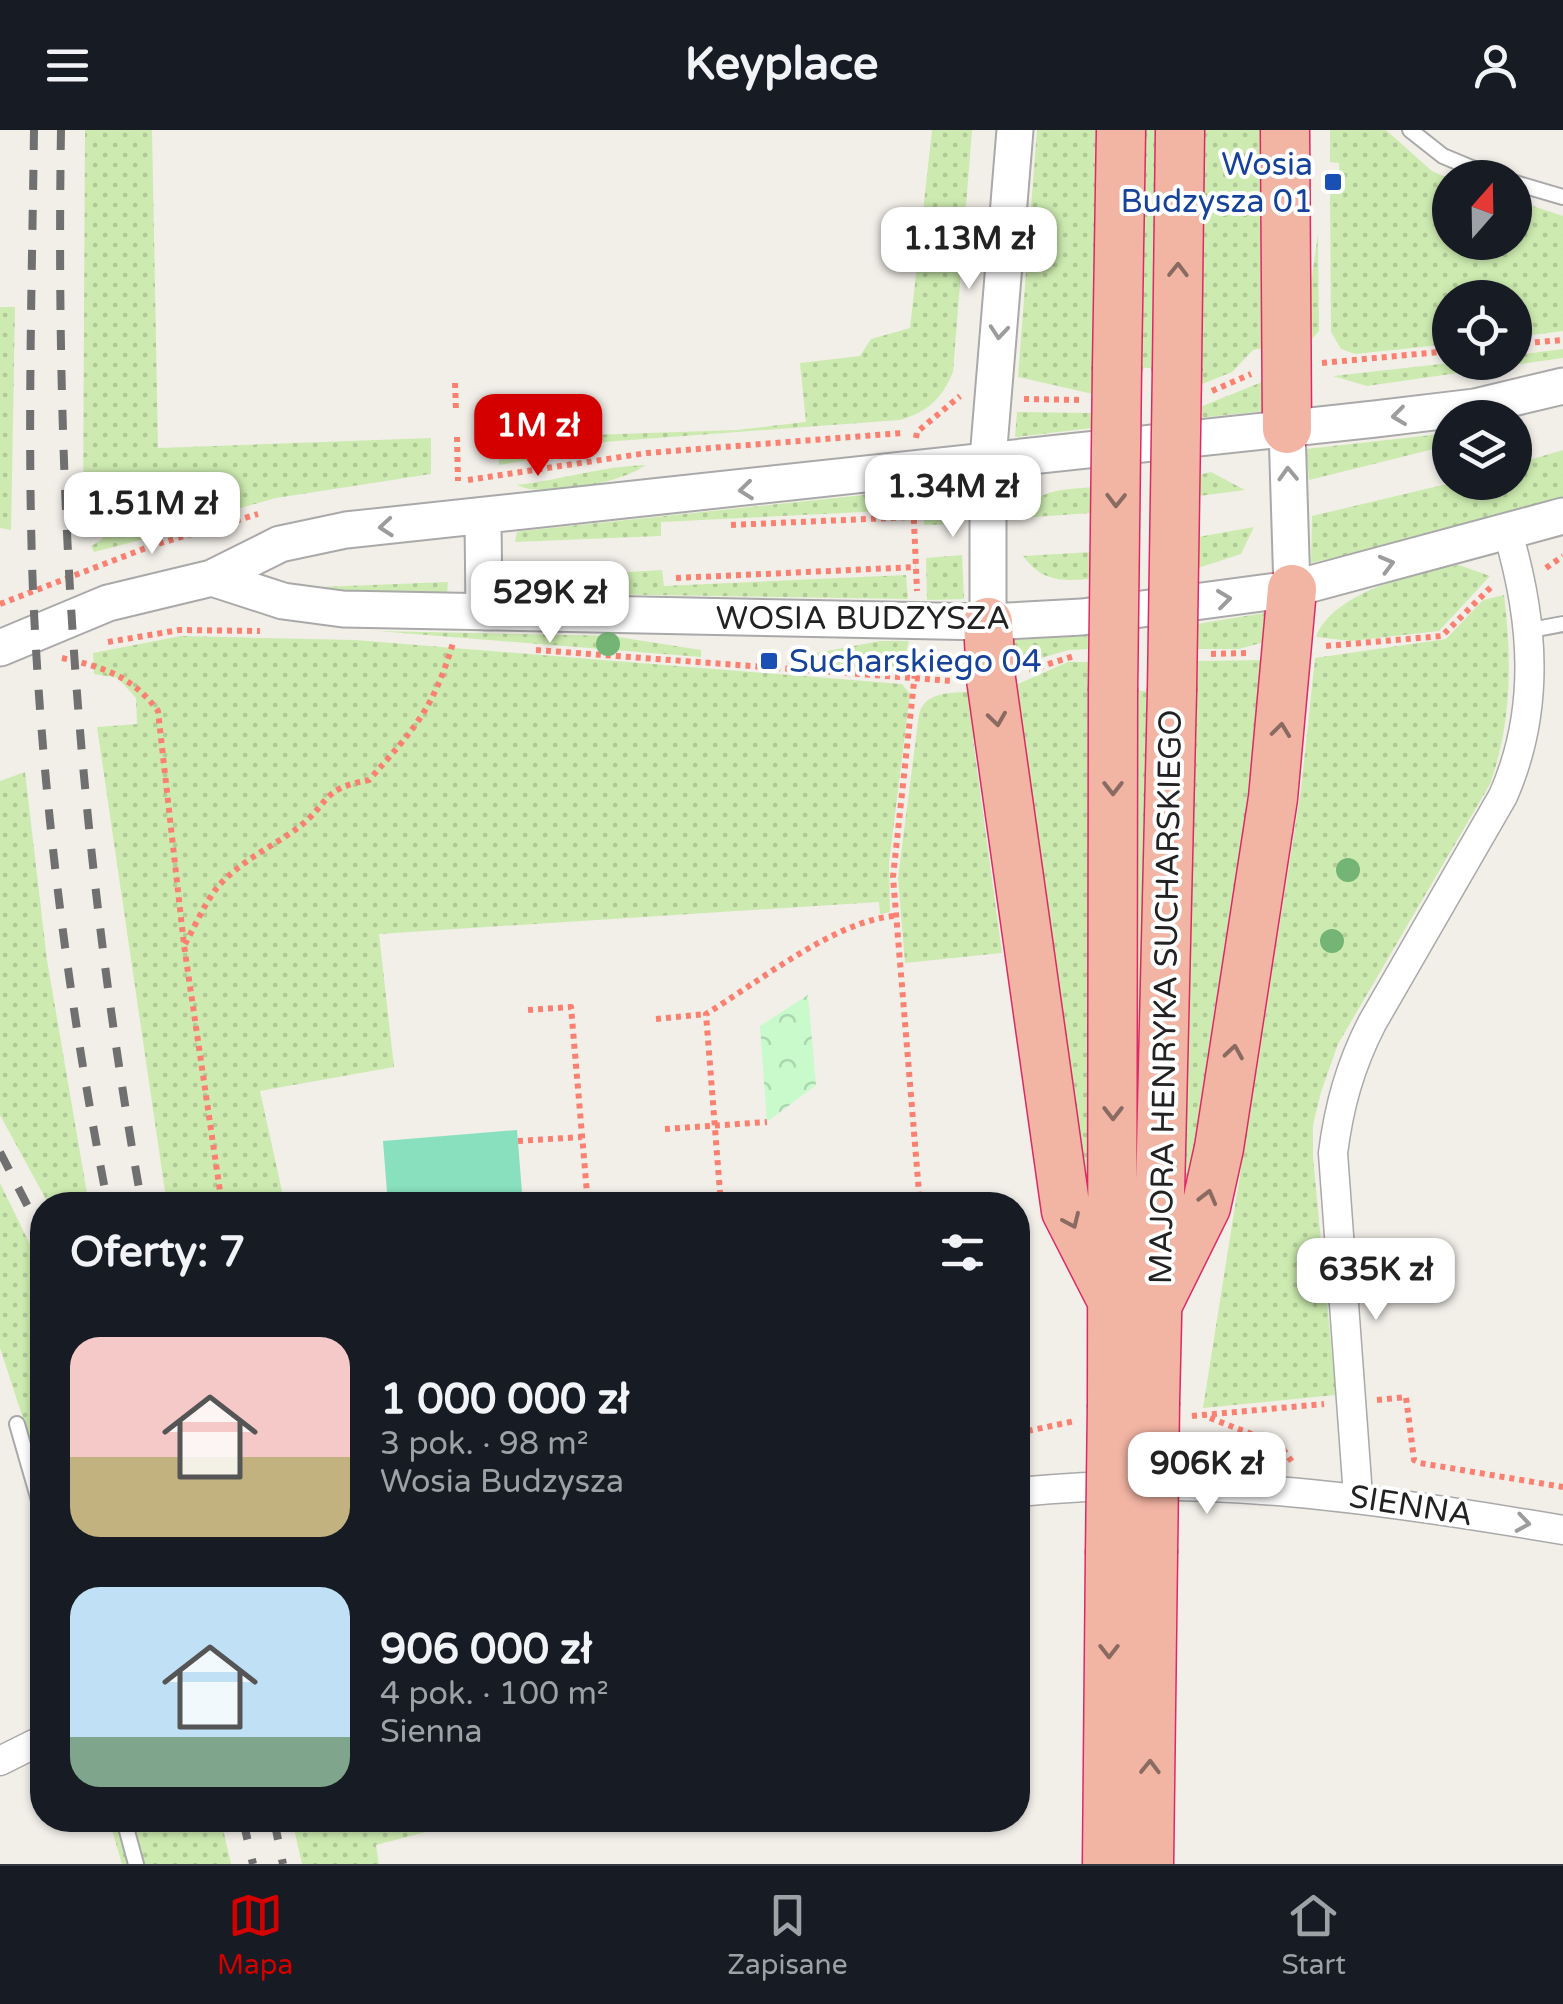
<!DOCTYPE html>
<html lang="pl">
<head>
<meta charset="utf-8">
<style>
	:root { --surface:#171b24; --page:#242831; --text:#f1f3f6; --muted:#9ea1a6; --line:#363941; --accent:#d40000 }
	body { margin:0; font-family:"Varela Round",sans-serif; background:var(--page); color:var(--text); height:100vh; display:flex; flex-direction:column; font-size:38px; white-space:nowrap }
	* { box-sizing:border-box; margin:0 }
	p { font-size:32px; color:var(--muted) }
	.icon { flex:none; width:55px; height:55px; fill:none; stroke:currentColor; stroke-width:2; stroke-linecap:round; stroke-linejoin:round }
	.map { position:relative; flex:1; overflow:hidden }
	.sheet { position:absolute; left:30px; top:1062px; width:1000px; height:640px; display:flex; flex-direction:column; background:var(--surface); border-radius:40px; box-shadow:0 2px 8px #0004 }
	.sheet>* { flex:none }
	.needle { width:65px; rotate:20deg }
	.fabs { position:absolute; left:1432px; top:30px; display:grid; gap:20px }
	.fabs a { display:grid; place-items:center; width:100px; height:100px; border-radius:50%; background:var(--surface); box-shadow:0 2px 8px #0004; font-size:50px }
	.price { position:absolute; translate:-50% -85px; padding:0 22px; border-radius:20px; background:#fff; color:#222; font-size:32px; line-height:65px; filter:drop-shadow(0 2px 5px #0008) }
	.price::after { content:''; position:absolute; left:50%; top:60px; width:30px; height:22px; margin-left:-15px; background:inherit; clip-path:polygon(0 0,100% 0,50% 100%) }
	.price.active { background:var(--accent); color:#fff }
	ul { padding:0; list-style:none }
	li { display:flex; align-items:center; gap:30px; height:250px; padding:0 40px }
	li span { display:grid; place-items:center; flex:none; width:280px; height:200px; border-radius:30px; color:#555 }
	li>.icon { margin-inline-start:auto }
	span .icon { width:120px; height:120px; fill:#fffc; stroke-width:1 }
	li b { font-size:42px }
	h2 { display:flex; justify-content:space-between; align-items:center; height:120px; padding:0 40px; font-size:42px }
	header { display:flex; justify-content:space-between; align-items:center; height:130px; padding:0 40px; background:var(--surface); font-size:45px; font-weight:700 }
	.dock { display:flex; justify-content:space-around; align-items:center; height:140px; border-top:2px solid var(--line); background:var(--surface); font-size:28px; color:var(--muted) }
	.dock a { display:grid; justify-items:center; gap:5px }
	.dock .active { color:var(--accent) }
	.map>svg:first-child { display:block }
</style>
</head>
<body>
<header><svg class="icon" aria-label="menu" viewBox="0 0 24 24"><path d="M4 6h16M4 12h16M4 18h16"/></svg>Keyplace<svg class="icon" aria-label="person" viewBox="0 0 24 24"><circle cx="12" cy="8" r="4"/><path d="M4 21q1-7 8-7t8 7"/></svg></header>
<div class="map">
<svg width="1563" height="1734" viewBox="0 0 1563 1734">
	<defs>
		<pattern id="grass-dots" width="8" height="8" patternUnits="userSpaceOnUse" patternTransform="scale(2.5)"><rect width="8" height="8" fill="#cdebb0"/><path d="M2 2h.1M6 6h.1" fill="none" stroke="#b0c997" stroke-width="1.8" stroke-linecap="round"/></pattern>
		<pattern id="park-crowns" width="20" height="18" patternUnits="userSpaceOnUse" patternTransform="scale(2.5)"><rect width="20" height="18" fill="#c8facc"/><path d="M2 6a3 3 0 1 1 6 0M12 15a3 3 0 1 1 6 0" fill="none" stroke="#acd6af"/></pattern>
	</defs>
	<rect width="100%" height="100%" fill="#f2efe9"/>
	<!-- grass -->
	<path fill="url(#grass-dots)" d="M85,0H152L158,318L431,308V344L276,368L187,393V398L94,422L91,416C110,407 119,387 117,367L83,371Z
		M932,0H972L953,242C942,269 927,282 900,290L604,312L582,321L499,335L498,308L737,300L806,292L800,233L860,226L871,209L910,198Z
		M1037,0H1099L1093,264L1018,247Z
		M1143,0H1158L1154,238H1140Z
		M1201,0H1265L1268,217L1253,220L1232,242L1200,255Z
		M1330,0H1386L1432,41L1450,49V112H1515V70L1563,86V201L1515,207V168H1450V214L1355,224L1341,219L1331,202L1330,54H1340L1339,33L1330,32Z
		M1318,103L1319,201L1310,211L1305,197Z
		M0,177H15L11,400L0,398Z
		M1563,219V228L1367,256L1333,246L1450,233L1515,232V225Z
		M1262,252L1263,281L1199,288L1200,277Z
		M1017,282L1093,283V298L1015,307Z
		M1450,303V315L1309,350L1306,319Z
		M1563,320V369L1427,411L1425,407L1311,433L1312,386L1451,353L1515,352V334Z
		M646,335C623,352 545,369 517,355C561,350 602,336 646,335Z
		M1211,342L1245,360L1199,366V345Z
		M960,356V394L924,395L922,359Z
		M1092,357L1091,383L1021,388C1035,358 1063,360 1092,357Z
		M902,361L903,380L661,392V406L515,412L517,402L522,401Z
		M1254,397L1241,424L1198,438V407Z
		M1091,422L1090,449C1060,451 1043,452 1023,426Z
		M962,425L964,469L927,470L926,428Z
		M1459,435L1490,446L1439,501L1351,511L1316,507C1332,463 1415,442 1459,435Z
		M662,440L664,456L906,445L908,469L520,463L511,456L512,449Z
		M448,452L447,464L302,462L294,458Z
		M1504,465C1512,529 1512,592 1490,654L1338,914L1321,962L1313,995V1028L1336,1265L1203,1278L1301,659L1315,528L1446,509L1483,470Z
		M1270,482L1268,511L1239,519H1197V494Z
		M377,501L612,506L701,520V527Z
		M181,506L355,510L902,554L910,564L889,733L890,782L880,784L879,772L379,804L394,937L260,961L285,1075H167L97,597L137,594L136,568L118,548L94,544L93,523Z
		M1089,506V519L1069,520L1012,536L1010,510Z
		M880,511H909L902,537C881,547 829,543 816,523Z
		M1269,530L1190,1080L1181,1072L1197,531Z
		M1068,532H1089L1088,1087L1013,556Z
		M973,561L980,607L973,609L1002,823L905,833L898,748L919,584C926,560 951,564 973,561Z
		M1136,561H1149L1139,1059H1133Z
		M25,642L47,830L89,1075H49L0,985V651Z
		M0,1053L42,1139V1347L0,1218Z
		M109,1690H221L231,1734H122Z
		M292,1690H468V1691L376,1715L379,1734H302Z"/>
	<!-- park -->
	<path fill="url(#park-crowns)" d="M808,865L816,955L767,992L760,896Z"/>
	<!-- pitch -->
	<path fill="#88e0be" d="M517,1000L523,1075H388L383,1011Z"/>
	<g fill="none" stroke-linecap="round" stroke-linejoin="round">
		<!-- service casing -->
		<g stroke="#a9a9a9" stroke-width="18">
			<path id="service" d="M1410,0L1443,26L1496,48
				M1515,53L1563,67
				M1531,500L1563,494
				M17,1294L42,1381
				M124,1690L136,1734"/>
		</g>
		<!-- minor casing -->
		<g stroke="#a9a9a9" stroke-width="31">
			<path id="minor" d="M1018,1362C1204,1343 1380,1369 1563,1400
				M1358,1366L1333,1023C1339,976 1350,936 1372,893L1503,666C1541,580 1534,491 1508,403
				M0,1631L42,1610"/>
		</g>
		<!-- tertiary casing -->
		<g stroke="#a9a9a9" stroke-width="39">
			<path id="tertiary" d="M1287,299L1292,459
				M483,388L484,482
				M212,448L283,471L343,479L988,492L1082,487L1292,459L1563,386
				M988,492V329L1015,0
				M0,518L108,473L212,448L280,414L346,400L1375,289L1475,277L1563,256"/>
		</g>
		<!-- trunk casing -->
		<g stroke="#dc2a67" stroke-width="51">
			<path id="trunk" d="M1285,0L1287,299
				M1117,237L1121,0
				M1177,238L1180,0
				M988,492L991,549L1066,1081L1110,1167
				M1157,1176L1206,1077L1219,1018L1273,668L1292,459
				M1155,1272L1172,561
				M1112,1275L1113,561
				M1107,1734L1110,1424
				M1149,1734L1153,1423"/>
		</g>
		<!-- path -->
		<path stroke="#fa8072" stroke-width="6" stroke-dasharray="5 5" stroke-linecap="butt" d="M1515,214L1563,210
			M1322,233L1450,221
			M455,253L456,282
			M1212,261L1251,244
			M1024,269L1082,270
			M457,307L458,351
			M916,308L917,302L960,266
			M468,350L647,323L902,303
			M913,369L917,461
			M731,395L913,387
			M1546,438L1563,426
			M676,448L916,437
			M0,474L151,416L258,384
			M108,512L179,500L260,501
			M1326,516L1442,506L1492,456
			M536,520L953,551
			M917,524L893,747L920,1075
			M1211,524L1249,523
			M62,528C103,537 132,546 158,581L184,815L222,1075
			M1029,540L1074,526
			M185,814C195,796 204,775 216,759C238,732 272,717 299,697C330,673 320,659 369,650C414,599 433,580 453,513
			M528,880L571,877L588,1075
			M656,889L706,884
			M665,999L767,992
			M518,1011L582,1007
			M721,1075L706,884C757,853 836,790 895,786
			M1377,1270L1406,1267L1414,1330L1420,1333L1563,1357
			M1192,1286L1324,1274
			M1210,1288L1280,1315L1293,1333
			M1018,1303L1075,1291"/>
		<!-- service -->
		<use href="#service" stroke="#fff" stroke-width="14"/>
		<!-- minor -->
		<use href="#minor" stroke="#fff" stroke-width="28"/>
		<!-- tertiary -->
		<use href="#tertiary" stroke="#fff" stroke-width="35"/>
		<!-- trunk -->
		<use href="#trunk" stroke="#f2b4a3" stroke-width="48"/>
		<!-- rail -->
		<path stroke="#707070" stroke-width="8" stroke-dasharray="20 20" stroke-linecap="butt" d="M34,0C32,153 27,307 33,461C42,667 68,872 108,1075
			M61,0C55,361 78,720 142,1075
			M0,1022L42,1104
			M243,1690L253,1734
			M274,1690L283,1734"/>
		<!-- trunk-bridge casing -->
		<g stroke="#dc2a67" stroke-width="51" stroke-linecap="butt">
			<path id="trunk-bridge" d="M1113,561L1117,237
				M1172,561L1177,238
				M1153,1423L1155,1272
				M1110,1424L1112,1275"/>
		</g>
		<!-- trunk-bridge -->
		<use href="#trunk-bridge" stroke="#f2b4a3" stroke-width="48"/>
	</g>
	<!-- trees -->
	<g fill="#74b475">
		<circle cx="608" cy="514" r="12"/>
		<circle cx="1348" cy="740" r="12"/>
		<circle cx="1332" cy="811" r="12"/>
	</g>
	<!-- one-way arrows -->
	<defs><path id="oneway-chevron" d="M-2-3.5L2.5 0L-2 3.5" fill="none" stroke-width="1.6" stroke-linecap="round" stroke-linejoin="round" transform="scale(2.5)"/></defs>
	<g stroke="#8a6b62">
		<use href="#oneway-chevron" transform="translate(1178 140) rotate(-89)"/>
		<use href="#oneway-chevron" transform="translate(1116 370) rotate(91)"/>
		<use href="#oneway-chevron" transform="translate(997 589) rotate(82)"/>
		<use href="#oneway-chevron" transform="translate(1281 600) rotate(-83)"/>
		<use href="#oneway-chevron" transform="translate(1113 658) rotate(90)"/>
		<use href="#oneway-chevron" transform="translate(1234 922) rotate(-81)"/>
		<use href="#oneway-chevron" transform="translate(1113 983) rotate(90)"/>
		<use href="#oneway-chevron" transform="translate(1208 1067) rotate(-75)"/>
		<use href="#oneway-chevron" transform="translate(1072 1091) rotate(66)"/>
		<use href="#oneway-chevron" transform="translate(1109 1521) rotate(90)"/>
		<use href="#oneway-chevron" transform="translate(1150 1637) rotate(-89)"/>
	</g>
	<g stroke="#9c9c9c">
		<use href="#oneway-chevron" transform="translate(999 202) rotate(95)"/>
		<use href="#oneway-chevron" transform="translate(1399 286) rotate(173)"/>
		<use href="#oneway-chevron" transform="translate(1288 344) rotate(-92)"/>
		<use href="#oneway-chevron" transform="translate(746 360) rotate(174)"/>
		<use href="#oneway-chevron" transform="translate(386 397) rotate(175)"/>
		<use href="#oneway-chevron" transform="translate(1387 434) rotate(-15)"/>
		<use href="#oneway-chevron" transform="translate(1224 469) rotate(-7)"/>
		<use href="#oneway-chevron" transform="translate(1523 1393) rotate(9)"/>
	</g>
	<!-- markers -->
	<g fill="#1a4fb4" stroke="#fff" stroke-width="4">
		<rect x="1323" y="42" width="20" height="20" rx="5"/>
		<rect x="759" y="521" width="20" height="20" rx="5"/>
	</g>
	<g text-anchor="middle" stroke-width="8" stroke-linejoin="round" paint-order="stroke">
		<!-- transit labels -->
		<g font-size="32" fill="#164399" stroke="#fff" text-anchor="end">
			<text x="1313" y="45">Wosia<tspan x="1313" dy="37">Budzysza 01</tspan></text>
			<text x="789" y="542" text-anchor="start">Sucharskiego 04</text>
		</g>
		<!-- street labels -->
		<g font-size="32" fill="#222" stroke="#fff">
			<text x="863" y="499">WOSIA BUDZYSZA</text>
			<text transform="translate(1165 867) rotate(-89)" y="11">MAJORA HENRYKA SUCHARSKIEGO</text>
			<text transform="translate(1411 1375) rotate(9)" y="11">SIENNA</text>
		</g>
	</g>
</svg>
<div class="fabs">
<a><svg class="needle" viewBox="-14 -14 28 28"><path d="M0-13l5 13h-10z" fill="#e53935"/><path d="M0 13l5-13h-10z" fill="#9ea1a6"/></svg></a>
<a><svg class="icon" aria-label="locate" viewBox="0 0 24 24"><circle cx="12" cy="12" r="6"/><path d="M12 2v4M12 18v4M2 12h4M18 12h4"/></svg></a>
<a><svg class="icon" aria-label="layers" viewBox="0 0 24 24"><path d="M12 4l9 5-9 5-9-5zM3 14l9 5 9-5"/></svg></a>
</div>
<b class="price" style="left:969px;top:162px">1.13M zł</b>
<b class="price active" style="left:538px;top:349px">1M zł</b>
<b class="price" style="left:953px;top:410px">1.34M zł</b>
<b class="price" style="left:152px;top:427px">1.51M zł</b>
<b class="price" style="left:550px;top:516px">529K zł</b>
<b class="price" style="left:1376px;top:1193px">635K zł</b>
<b class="price" style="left:1207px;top:1387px">906K zł</b>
<section class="sheet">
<h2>Oferty: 7<svg class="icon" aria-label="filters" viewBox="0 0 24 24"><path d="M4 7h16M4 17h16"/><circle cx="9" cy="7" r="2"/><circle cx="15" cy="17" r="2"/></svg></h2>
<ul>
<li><span style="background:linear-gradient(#f6c9c9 60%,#c2b280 0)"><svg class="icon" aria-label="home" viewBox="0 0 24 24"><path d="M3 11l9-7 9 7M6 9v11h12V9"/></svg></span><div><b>1 000 000 zł</b><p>3 pok. · 98 m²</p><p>Wosia Budzysza</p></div></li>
<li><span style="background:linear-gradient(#bfe0f5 75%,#7fa58c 0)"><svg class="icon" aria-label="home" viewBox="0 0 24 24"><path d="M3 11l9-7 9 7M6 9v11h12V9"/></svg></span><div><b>906 000 zł</b><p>4 pok. · 100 m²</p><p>Sienna</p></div></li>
</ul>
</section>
</div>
<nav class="dock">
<a class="active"><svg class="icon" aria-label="map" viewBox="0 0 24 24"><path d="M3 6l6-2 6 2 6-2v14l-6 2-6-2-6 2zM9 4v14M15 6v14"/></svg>Mapa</a>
<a><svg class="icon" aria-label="saved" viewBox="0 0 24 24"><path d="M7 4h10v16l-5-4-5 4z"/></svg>Zapisane</a>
<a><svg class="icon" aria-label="home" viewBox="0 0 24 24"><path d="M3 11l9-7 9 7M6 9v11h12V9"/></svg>Start</a>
</nav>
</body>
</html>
